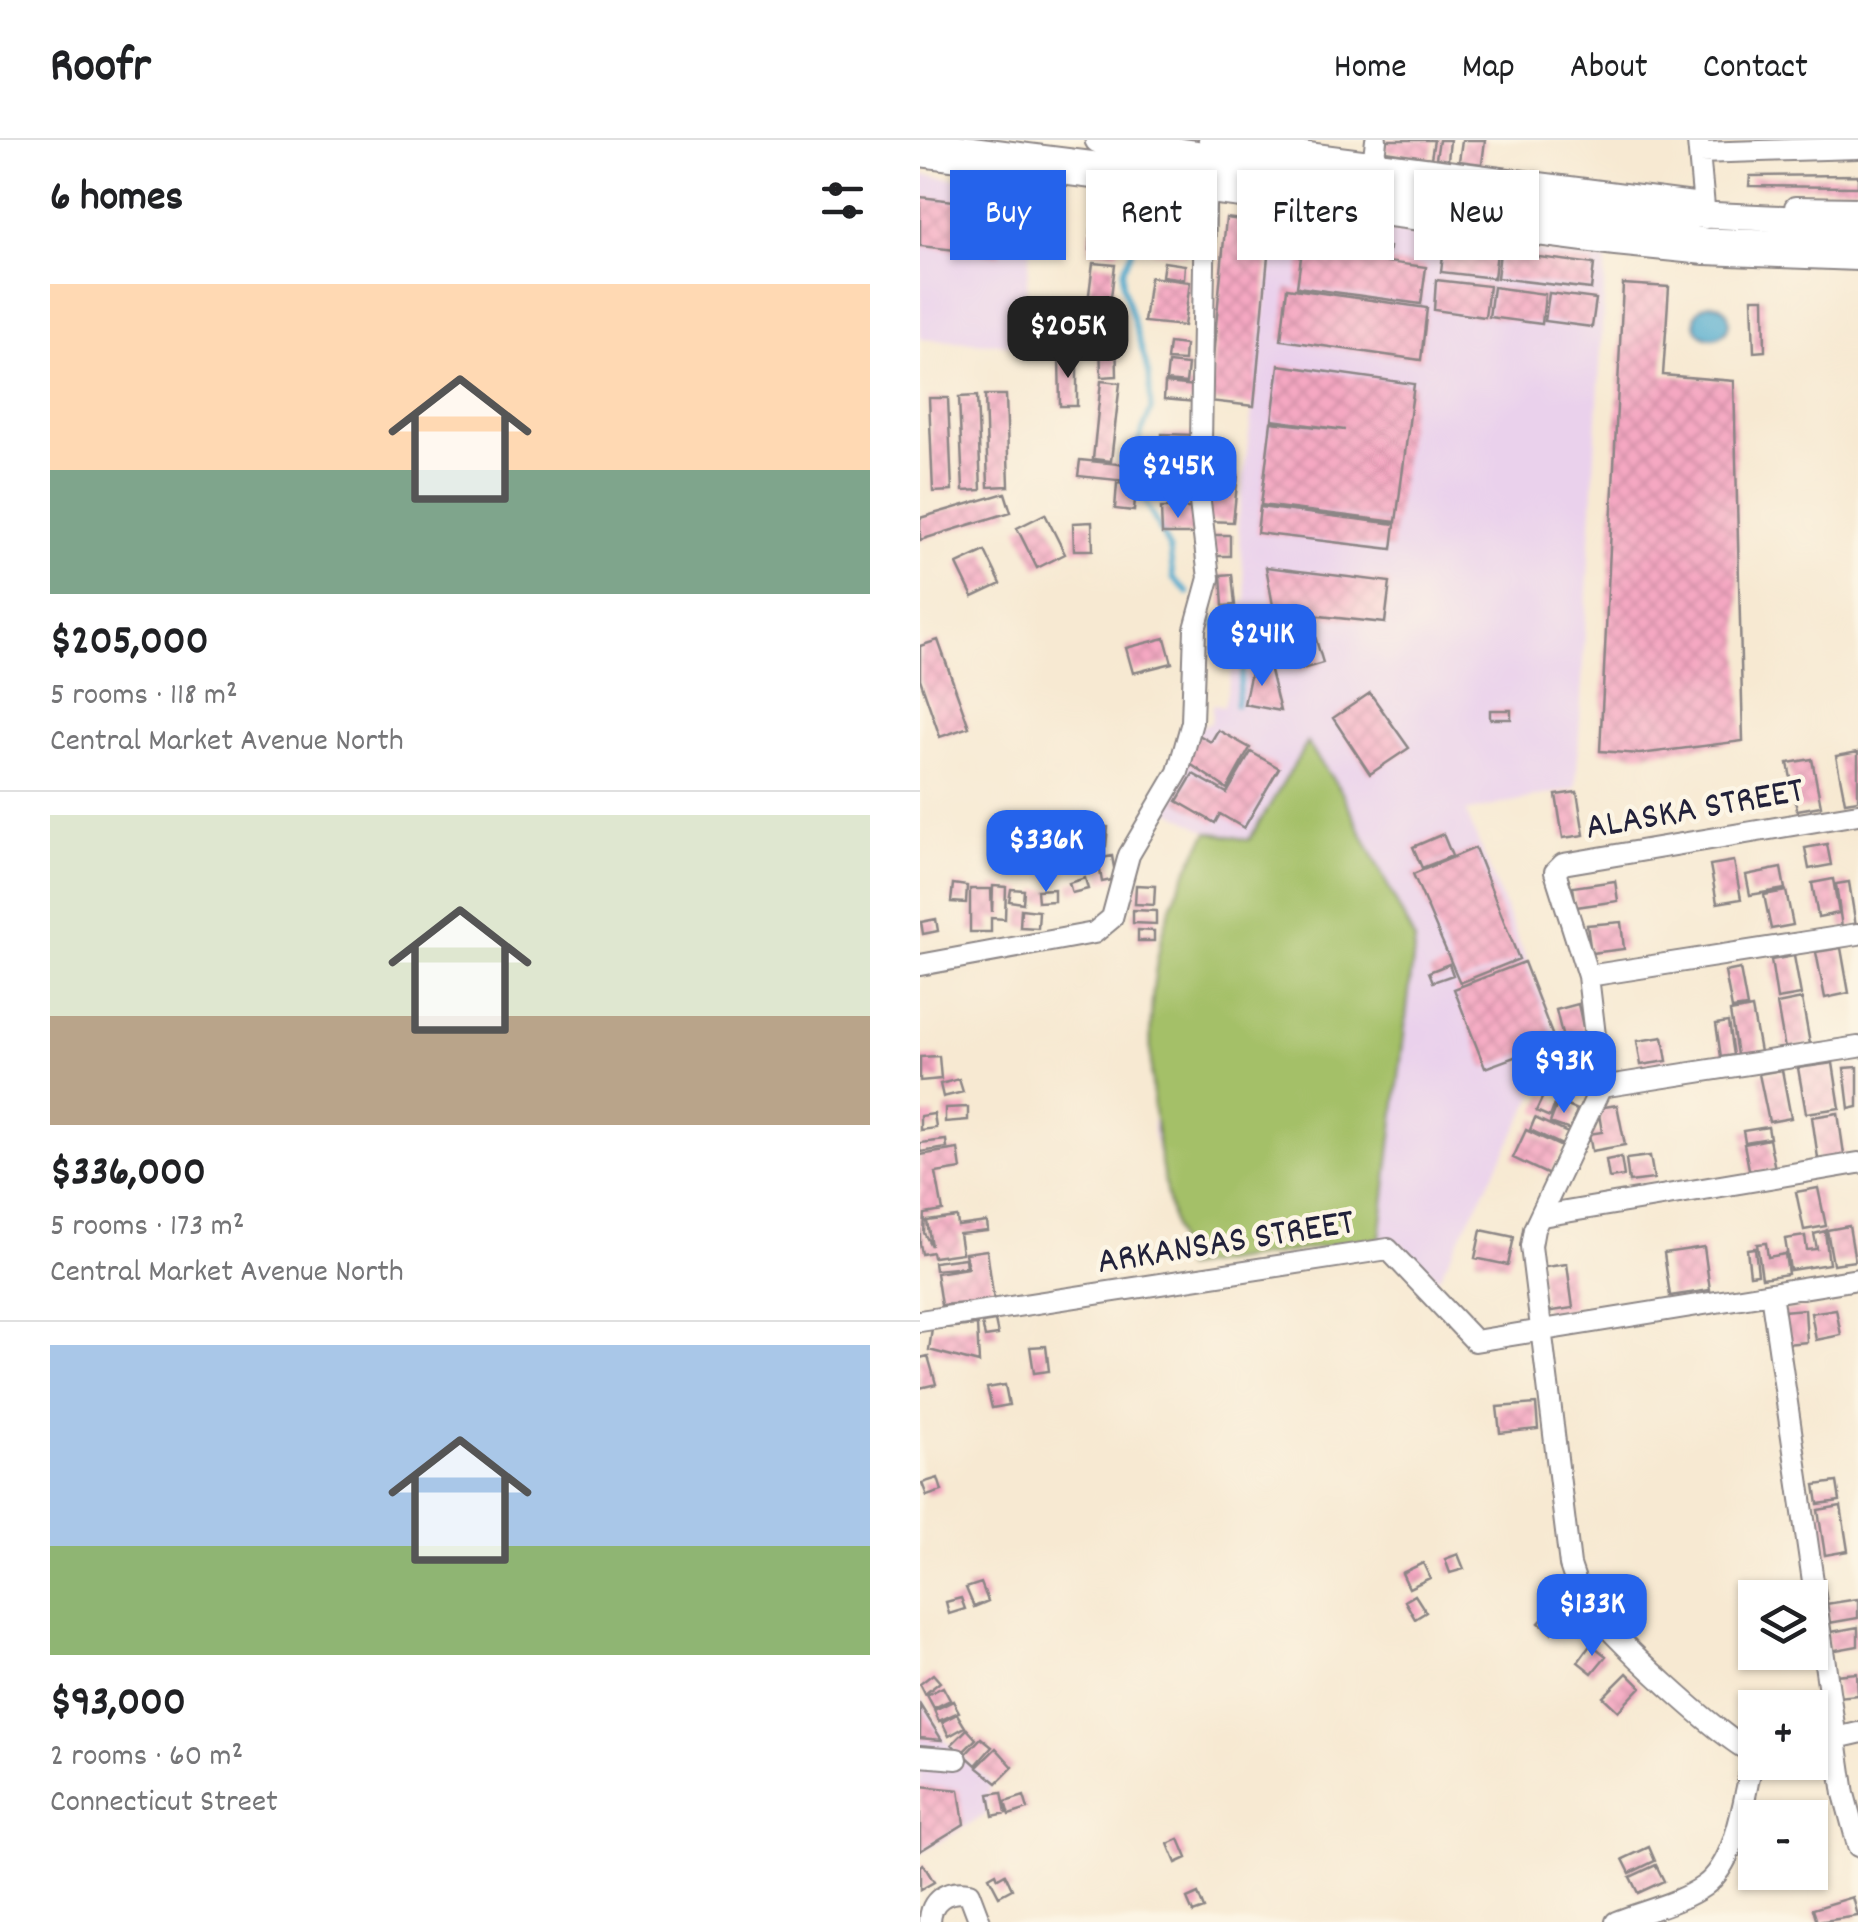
<!DOCTYPE html>
<html lang="en">
<head>
<meta charset="utf-8">
<style>
	:root { --surface:#fff; --page:#f6f6f6; --text:#202124; --muted:#757577; --line:#e0e0e0; --accent:#2563eb }
	body { margin:0; font-family:Dekko,sans-serif; background:var(--page); color:var(--text); height:100vh; display:flex; flex-direction:column; font-size:38px; white-space:nowrap }
	* { box-sizing:border-box; margin:0 }
	p { font-size:32px; color:var(--muted) }
	.icon { flex:none; width:55px; height:55px; fill:none; stroke:currentColor; stroke-width:2; stroke-linecap:round; stroke-linejoin:round }
	.map { position:relative; flex:1; overflow:hidden }
	.drawer { display:flex; flex-direction:column; background:var(--surface); width:920px }
	.drawer>* { flex:none }
	.hud { position:absolute; left:30px; top:30px; width:758px; height:90px; display:flex; gap:20px }
	.buttons { position:absolute; left:818px; top:1440px; display:grid; gap:20px }
	.buttons a { display:grid; place-items:center; width:90px; height:90px; border-radius:0px; background:var(--surface); box-shadow:0 2px 8px #0004; font-size:50px }
	.price { position:absolute; translate:-50% -85px; padding:0 22px; border-radius:20px; background:var(--accent); color:#fff; font-size:32px; line-height:65px; filter:drop-shadow(0 2px 5px #0008) }
	.price::after { content:''; position:absolute; left:50%; top:60px; width:30px; height:22px; margin-left:-15px; background:inherit; clip-path:polygon(0 0,100% 0,50% 100%) }
	.price.active { background:#222; color:#fff }
	ul { padding:0; list-style:none }
	li { display:grid; align-content:center; gap:20px; height:530px; padding:0 50px }
	li+li { border-top:2px solid var(--line) }
	li span { display:grid; place-items:center; height:310px; border-radius:0px; color:#555 }
	li>.icon { margin-inline-start:auto }
	span .icon { width:180px; height:180px; fill:#fffc; stroke-width:1 }
	li b { font-size:42px }
	h2 { display:flex; justify-content:space-between; align-items:center; height:120px; padding:0 50px; font-size:42px }
	.tag { padding:0 35px; border-radius:0px; background:var(--surface); box-shadow:0 2px 8px #0004; font-size:35px; line-height:90px }
	.tag.active { background:var(--accent); color:#fff }
	header { display:flex; align-items:center; gap:60px; box-sizing:border-box; height:140px; padding:0 50px; background:var(--surface); border-bottom:2px solid var(--line) }
	header strong { font-size:48px }
	nav { display:flex; gap:55px; margin-inline-start:auto; font-size:35px }
	main { display:flex; flex:1; min-height:0 }
	.map>svg:first-child { display:block }
</style>
</head>
<body>
<header>
<strong>Roofr</strong>
<nav><a>Home</a><a>Map</a><a>About</a><a>Contact</a></nav>
</header>
<main>
<section class="drawer">
<h2>6 homes<svg class="icon" aria-label="filters" viewBox="0 0 24 24"><path d="M4 7h16M4 17h16"/><circle cx="9" cy="7" r="2"/><circle cx="15" cy="17" r="2"/></svg></h2>
<ul>
<li><span style="background:linear-gradient(#ffd9b3 60%,#7fa58c 0)"><svg class="icon" aria-label="home" viewBox="0 0 24 24"><path d="M3 11l9-7 9 7M6 9v11h12V9"/></svg></span><div><b>$205,000</b><p>5 rooms · 118 m²</p><p>Central Market Avenue North</p></div></li>
<li><span style="background:linear-gradient(#dfe7d0 65%,#b9a48a 0)"><svg class="icon" aria-label="home" viewBox="0 0 24 24"><path d="M3 11l9-7 9 7M6 9v11h12V9"/></svg></span><div><b>$336,000</b><p>5 rooms · 173 m²</p><p>Central Market Avenue North</p></div></li>
<li><span style="background:linear-gradient(#a9c7e8 65%,#8fb573 0)"><svg class="icon" aria-label="home" viewBox="0 0 24 24"><path d="M3 11l9-7 9 7M6 9v11h12V9"/></svg></span><div><b>$93,000</b><p>2 rooms · 60 m²</p><p>Connecticut Street</p></div></li>
</ul>
</section>
<div class="map">
<svg width="938" height="1782" viewBox="0 0 938 1782">
	<defs>
		<pattern id="building-cross-hatch" width="8" height="8" patternUnits="userSpaceOnUse" patternTransform="scale(2.5)"><rect width="8" height="8" fill="#f5a8c2"/><path d="M0 0l8 8M0 8l8-8" fill="none" stroke="#d290a8"/></pattern>
	</defs>
	<rect width="100%" height="100%" fill="#fcf5e5"/>
	<filter id="ink" filterUnits="userSpaceOnUse"><feTurbulence type="fractalNoise" baseFrequency=".01" numOctaves="2"/><feDisplacementMap in="SourceGraphic" scale="20" xChannelSelector="R" yChannelSelector="G"/><feConvolveMatrix kernelMatrix="1 2 1 2 8 2 1 2 1" color-interpolation-filters="sRGB"/></filter>
	<filter id="wash" filterUnits="userSpaceOnUse"><feTurbulence type="fractalNoise" baseFrequency=".0048" numOctaves="4" result="noise"/><feDisplacementMap in="SourceGraphic" scale="40" xChannelSelector="R" yChannelSelector="G"/><feGaussianBlur stdDeviation="2.25" result="paint"/><feColorMatrix in="noise" values="0 0 0 0 0 0 0 0 0 0 0 0 0 0 0 0 0 1.4 0 .05"/><feComposite in="paint" operator="in"/></filter>
	<g filter="url(#wash)">
		<rect width="100%" height="100%" fill="#f7e9d2"/>
		<!-- built -->
		<path fill="#ead1ec" d="M0,34L115,49L102,205L0,199Z
			M357,75L686,120L656,648L546,672L641,905L518,1139L483,1105L460,1098L264,1128L233,992L234,847L244,788L288,692L238,664L271,589L291,583L293,565L304,566L317,508L301,474L327,461L318,381Z
			M0,1554L26,1601L70,1641L66,1674L0,1714Z"/>
		<!-- pitch -->
		<path fill="#a4c067" stroke="#637151" stroke-width="2.5" d="M387,603L421,651L495,801L460,1098L264,1128C236,1025 216,894 244,789C253,755 271,722 288,692L329,700Z"/>
		<!-- water -->
		<path fill="#51abce" stroke="#3a6684" stroke-width="2.5" d="M775 181a17 17 0 1 1 34 0a17 17 0 1 1-34 0Z"/>
		<g fill="none" stroke-linecap="round" stroke-linejoin="round">
			<!-- stream -->
			<path stroke="#51abce" stroke-width="5" d="M234,64L203,130V146L229,234L231,270L215,309L224,359L250,410L253,438L268,453
				M294,481L324,525L316,565"/>
		</g>
		<g id="blocks">
			<!-- building -->
			<path fill="url(#building-cross-hatch)" d="M467,0H514L511,18L465,11Z
				M519,0H530L528,20L516,18Z
				M542,0H565L562,24L539,21Z
				M938,35V47L829,46L830,36Z
				M0,57L85,67L80,115L0,106Z
				M237,75L269,78L265,115L232,111Z
				M306,78L351,84L334,266L289,261Z
				M171,89L199,91L198,112L170,110Z
				M415,99L469,107L467,122L506,127L501,164L377,147L382,110L413,114Z
				M524,106L577,112L574,138L521,132Z
				M580,112L674,124L671,149L577,138Z
				M244,122L265,125L264,139L242,136Z
				M173,123L195,125L190,165L168,162Z
				M230,137L270,142L264,186L224,182Z
				M516,140L569,146L565,177L514,170Z
				M703,144L749,147L743,235L814,241L823,601L720,614L680,611Z
				M573,147L625,154L622,184L569,177Z
				M367,148L507,168L501,220L361,200Z
				M629,153L676,159L672,187L625,181Z
				M832,158H844L845,211L834,212Z
				M180,198H196L197,236L181,237Z
				M249,203L265,205L264,221L247,220Z
				M139,217H157V266H140Z
				M248,223L268,225L266,243L246,241Z
				M359,225L494,244L476,382L341,365L351,282L425,290L352,280Z
				M181,241L200,243L191,321L173,319Z
				M245,243L277,246L275,262L244,259Z
				M65,255H86L89,346L68,347Z
				M57,256L61,350L43,351L39,257Z
				M9,258H28L32,351L13,352Z
				M242,294L274,295L273,308L242,307Z
				M236,310H266L267,337H237Z
				M160,320L218,326L216,342L158,336Z
				M283,331L318,335L313,382L287,381Z
				M273,338V362L249,363V339Z
				M197,343L216,345L214,371L195,369Z
				M85,353L91,372L0,400V378Z
				M340,367L475,384L472,409L337,393Z
				M241,368H275V394H242Z
				M125,374L145,414L117,428L97,388Z
				M172,382L173,410H154L153,383Z
				M293,395H310V416H294Z
				M65,411L81,444L53,457L37,424Z
				M346,427L470,442L465,483L354,471Z
				M312,434L315,465L303,466L301,435Z
				M320,470L341,515L328,521L307,476Z
				M394,493L403,523L379,530L370,500Z
				M245,498L252,523L213,533L206,508Z
				M18,500L49,587L20,597L0,539V506Z
				M348,523L360,571L324,564L332,527Z
				M450,553L489,608L450,634L413,578Z
				M570,570H591V579H570Z
				M298,590L330,608L307,649L263,619L277,594L291,602Z
				M331,612L359,628L324,688L300,674L295,683L257,661L273,634L307,653Z
				M938,612V660L925,662L916,616Z
				M892,619L901,666L877,670L868,623Z
				M657,652L664,695L643,698L636,655Z
				M170,685L188,687L186,706L168,703Z
				M523,694L532,716L502,728L493,707Z
				M907,704L911,725L889,729L885,708Z
				M555,708L599,819L540,843L493,734Z
				M192,716L196,739L182,742L178,719Z
				M814,721L821,759L797,763L790,725Z
				M861,728L865,749L830,755L826,735Z
				M165,738L168,749L152,753L149,743Z
				M913,739L919,773L898,777L892,743Z
				M695,741L698,761L656,767L653,747Z
				M929,742L936,786L922,788L916,744Z
				M33,744L47,746L46,763L31,762Z
				M216,745L235,746L234,765L215,764Z
				M73,746L86,747L85,779L71,778V792H50V749H71L72,772Z
				M91,749L104,750L103,763L89,761Z
				M134,749V761L118,762L117,750Z
				M866,751L873,785L851,789L844,755Z
				M101,769L119,771L118,788L100,787Z
				M213,770L236,771V784L213,783Z
				M16,779L18,791L3,794L1,782Z
				M701,782L704,809L671,813L667,785Z
				M218,790L234,791V801H218Z
				M921,808L929,853L905,858L896,812Z
				M874,816L881,855L857,859L851,820Z
				M604,822L635,902L565,928L534,849Z
				M529,824L533,835L513,842L509,832Z
				M820,829L827,867L812,869L805,832Z
				M882,859L890,904L865,909L857,864Z
				M658,864L666,900L646,911L636,870Z
				M832,868L840,912L817,915L810,872Z
				M808,882L813,915L801,917L796,884Z
				M743,897L747,921L721,925L717,901Z
				M19,916L21,939L0,941V917Z
				M640,919L655,925L647,947L632,941Z
				M913,923L920,968L886,973L878,928Z
				M659,927L672,931L667,946L654,942Z
				M938,927V967L929,969L924,928Z
				M862,930L871,978L849,982L839,934Z
				M39,939L43,952L23,957L20,944Z
				M624,954L637,959L630,977L616,971Z
				M638,962L657,970L650,990L630,983Z
				M697,965L705,1005L672,1011L669,994L682,992L678,968Z
				M48,967V980L25,982V968Z
				M918,973L925,1021L899,1025L892,977Z
				M14,974L16,988L0,990V976Z
				M615,978L648,993L642,1005L610,990Z
				M848,987L850,998L825,1002L823,991Z
				M606,990L642,1007L629,1035L593,1018Z
				M849,999L855,1029L830,1034L824,1004Z
				M26,1000L27,1008L0,1012V1003Z
				M38,1009L41,1029L16,1033L23,1071L5,1074L4,1093L11,1106L7,1081L37,1077L38,1086L67,1082L68,1091L39,1094L42,1113L13,1117L12,1112L2,1114L0,1104V1015Z
				M730,1016L734,1039L709,1042L706,1019Z
				M701,1017L704,1036L689,1038L686,1020Z
				M898,1048L906,1086L884,1090L876,1052Z
				M929,1086L935,1121L913,1124L907,1090Z
				M561,1090L594,1097L588,1125L555,1118Z
				M905,1091L909,1124L870,1130L865,1099L885,1096L887,1110L897,1109L894,1094Z
				M846,1103L848,1117L865,1114L868,1134L842,1138L837,1104Z
				M784,1107L790,1150L750,1156L744,1113Z
				M835,1108L838,1134L830,1135L827,1109Z
				M67,1110L74,1161L21,1165L16,1133L48,1128L45,1113Z
				M45,1118L46,1127L15,1130L14,1122Z
				M647,1124L653,1168L625,1172L619,1128Z
				M885,1169L887,1202L866,1204L863,1171Z
				M916,1169L921,1195L896,1200L891,1173Z
				M75,1181L78,1195L65,1197L62,1183Z
				M57,1185L59,1223L9,1210L12,1189Z
				M126,1206L129,1231L114,1233L110,1207Z
				M8,1216L16,1244L0,1248V1218Z
				M85,1245L89,1265L72,1268L67,1248Z
				M616,1264L618,1289L580,1293L577,1267Z
				M18,1338L22,1351L7,1356L2,1343Z
				M917,1342L920,1361L898,1364L895,1345Z
				M921,1366L928,1411L905,1415L898,1370Z
				M538,1414L544,1429L530,1433L525,1419Z
				M503,1423L510,1438L489,1448L482,1433Z
				M61,1443L68,1461L54,1467L46,1448Z
				M495,1455L506,1472L495,1479L485,1461Z
				M41,1458L45,1469L29,1474L26,1462Z
				M938,1459V1478L909,1483L906,1464Z
				M635,1466L646,1475L631,1493L619,1483Z
				M938,1487V1506L910,1511L906,1493Z
				M671,1504L686,1516L672,1533L658,1522Z
				M707,1533L721,1547L698,1571L683,1557Z
				M937,1533L938,1555L917,1557L915,1535Z
				M13,1534L20,1542L5,1554L0,1544Z
				M23,1547L30,1560L14,1568L7,1555Z
				M33,1561L39,1572L19,1581L14,1570Z
				M0,1565L22,1600L0,1598Z
				M37,1574L45,1587L29,1596L22,1582Z
				M47,1589L56,1599L41,1614L32,1604Z
				M61,1598L72,1607L56,1625L45,1615Z
				M76,1608L93,1627L77,1643L57,1627Z
				M0,1646L39,1650L44,1684L0,1711Z
				M82,1652L86,1673L73,1676L69,1654Z
				M104,1656L108,1669L89,1675L85,1662Z
				M259,1699L267,1718L256,1723L248,1704Z
				M729,1707L735,1721L710,1733L703,1719Z
				M3,1724L14,1742L0,1750V1726Z
				M736,1725L744,1741L718,1753L710,1737Z
				M76,1733L78,1738L85,1734L92,1749L79,1756L69,1737Z
				M278,1754L284,1769L273,1773L267,1759Z
				M933,1757L938,1776L897,1782L893,1769Z"/>
		</g>
	</g>
	<g filter="url(#ink)">
		<use href="#blocks" fill-opacity="0" stroke="#8c8686" stroke-width="2.5"/>
		<g fill="none" stroke-linecap="round" stroke-linejoin="round">
			<!-- minor casing -->
			<g stroke="#8c8686" stroke-width="24">
				<path id="minor" d="M289,0L781,64
					M778,2L785,78
					M779,13L938,8
					M0,16L695,105L785,114L938,120
					M452,34L456,0
					M875,67L938,68
					M0,825L174,793L192,778L209,715L258,632L272,582L275,489L289,438L280,362L285,66L292,0
					M668,836L938,794
					M681,947L938,907
					M622,1076L938,1023
					M851,1153L924,1654L938,1706
					M0,1181L468,1109L555,1201L938,1139
					M890,1604L938,1593
					M835,1614C802,1600 687,1493 665,1461C658,1451 654,1437 650,1425L611,1106L614,1089L681,947L668,836L635,732L643,724L938,674
					M0,1616L37,1619
					M10,1782C10,1760 27,1749 49,1753L60,1782
					M696,1782C723,1771 760,1763 784,1746C819,1721 824,1653 834,1614"/>
			</g>
			<!-- major casing -->
			<g stroke="#8c8686" stroke-width="29">
				<path id="major" d="M178,0L696,71L938,82
					M0,3L785,101L938,106"/>
			</g>
			<!-- minor -->
			<use href="#minor" stroke="#fff" stroke-width="20"/>
			<!-- major -->
			<use href="#major" stroke="#fff" stroke-width="25"/>
		</g>
	</g>
	<g text-anchor="middle" stroke-width="9" stroke-linejoin="round" paint-order="stroke">
		<!-- street labels -->
		<g font-size="38" fill="#22223b" stroke="#fcf5e5">
			<text transform="translate(774 666) rotate(-10)" y="13">ALASKA STREET</text>
			<text transform="translate(305 1099) rotate(-9)" y="13">ARKANSAS STREET</text>
		</g>
	</g>
</svg>
<div class="buttons">
<a><svg class="icon" aria-label="layers" viewBox="0 0 24 24"><path d="M12 4l9 5-9 5-9-5zM3 14l9 5 9-5"/></svg></a>
<a>+</a>
<a>−</a>
</div>
<b class="price active" style="left:148px;top:241px">$205K</b>
<b class="price" style="left:258px;top:381px">$245K</b>
<b class="price" style="left:342px;top:549px">$241K</b>
<b class="price" style="left:126px;top:755px">$336K</b>
<b class="price" style="left:644px;top:976px">$93K</b>
<b class="price" style="left:672px;top:1519px">$133K</b>
<div class="hud">
<a class="tag active">Buy</a>
<a class="tag">Rent</a>
<a class="tag">Filters</a>
<a class="tag">New</a>
</div>
</div>
</main>
</body>
</html>
